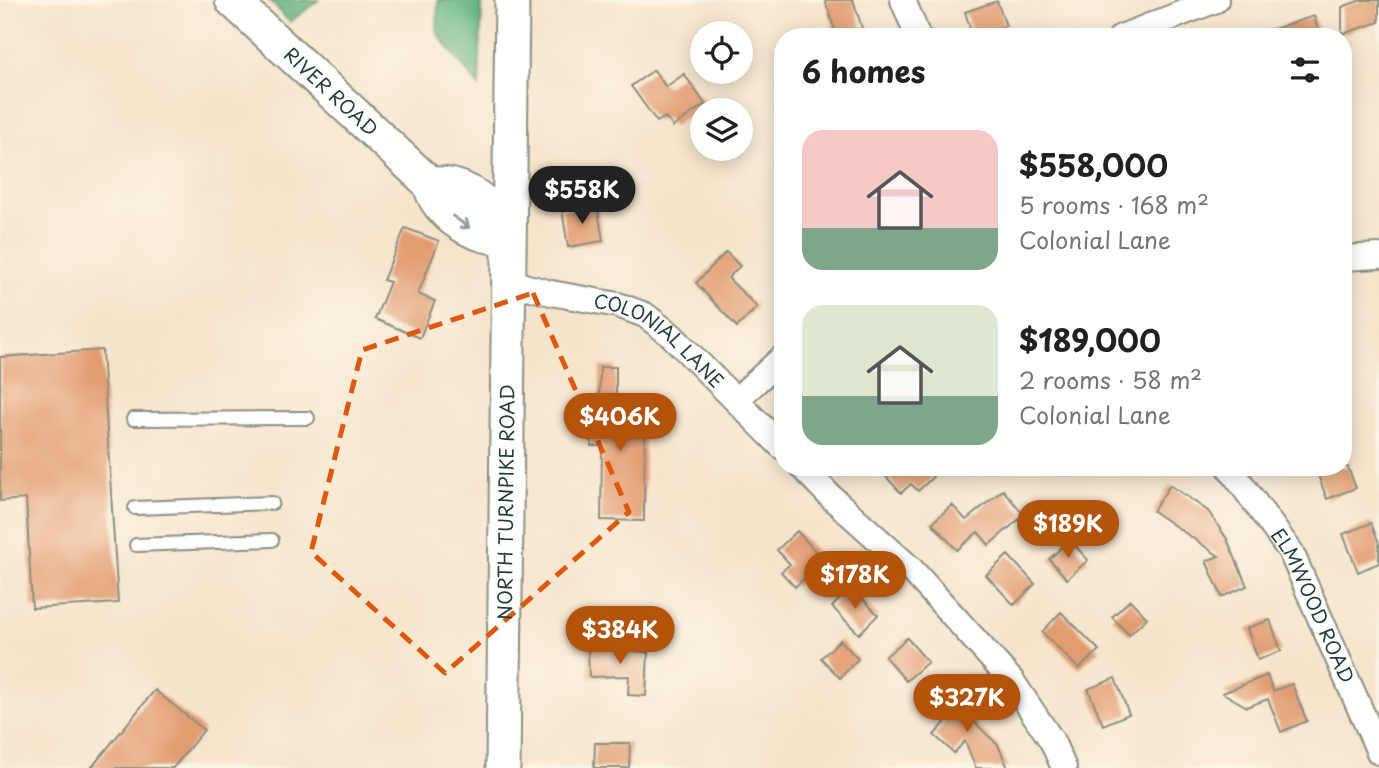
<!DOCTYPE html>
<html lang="en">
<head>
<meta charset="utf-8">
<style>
	:root { --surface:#fff; --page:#f6f6f6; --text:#202124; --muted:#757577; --accent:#b45309 }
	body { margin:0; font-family:"Playpen Sans",sans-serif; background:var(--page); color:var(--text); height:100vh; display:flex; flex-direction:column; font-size:26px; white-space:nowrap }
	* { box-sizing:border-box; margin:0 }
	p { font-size:23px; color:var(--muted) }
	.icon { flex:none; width:38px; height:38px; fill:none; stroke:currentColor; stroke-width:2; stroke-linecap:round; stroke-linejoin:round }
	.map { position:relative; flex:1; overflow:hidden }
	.sheet { position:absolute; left:774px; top:28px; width:578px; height:448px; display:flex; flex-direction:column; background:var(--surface); border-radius:28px; box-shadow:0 4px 18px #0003 }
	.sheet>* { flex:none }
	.controls { position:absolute; left:690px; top:21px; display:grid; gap:14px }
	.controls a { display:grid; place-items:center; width:63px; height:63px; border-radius:50%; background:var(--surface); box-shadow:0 4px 18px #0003; font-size:35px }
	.price { position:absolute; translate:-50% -60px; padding:0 16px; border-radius:24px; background:var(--accent); color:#fff; font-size:23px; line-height:46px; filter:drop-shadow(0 2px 4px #0008) }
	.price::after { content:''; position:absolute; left:50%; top:42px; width:21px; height:16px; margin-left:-10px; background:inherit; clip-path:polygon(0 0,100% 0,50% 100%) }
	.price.on { background:#222; color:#fff }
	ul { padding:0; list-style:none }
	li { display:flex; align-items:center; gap:21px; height:175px; padding:0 28px }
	li span { display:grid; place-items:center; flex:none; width:196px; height:140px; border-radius:21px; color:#555 }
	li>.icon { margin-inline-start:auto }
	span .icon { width:84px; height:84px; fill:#fffc; stroke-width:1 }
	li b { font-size:30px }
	h2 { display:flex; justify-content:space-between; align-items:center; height:84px; padding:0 28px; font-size:30px }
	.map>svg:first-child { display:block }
</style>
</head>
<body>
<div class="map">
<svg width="1379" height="768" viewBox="0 0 1379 768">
	<rect width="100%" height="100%" fill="#fcf5e5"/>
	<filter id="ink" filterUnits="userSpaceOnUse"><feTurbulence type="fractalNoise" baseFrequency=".0143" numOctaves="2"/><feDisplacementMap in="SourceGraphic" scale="14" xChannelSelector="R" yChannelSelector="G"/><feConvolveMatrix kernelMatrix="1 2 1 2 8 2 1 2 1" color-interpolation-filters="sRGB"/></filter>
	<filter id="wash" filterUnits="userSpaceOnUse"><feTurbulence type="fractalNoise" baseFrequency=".00686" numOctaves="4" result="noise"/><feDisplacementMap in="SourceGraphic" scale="28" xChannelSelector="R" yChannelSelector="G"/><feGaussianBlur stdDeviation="1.57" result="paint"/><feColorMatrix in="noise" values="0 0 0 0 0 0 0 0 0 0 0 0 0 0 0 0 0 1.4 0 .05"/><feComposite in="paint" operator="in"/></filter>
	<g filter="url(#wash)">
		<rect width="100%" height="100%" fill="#f7e4cc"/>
		<!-- forest -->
		<path fill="#61b27f" stroke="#40785a" stroke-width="2" d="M269,0H319L290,22Z
			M438,0H482L479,87L437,33Z"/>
		<g id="blocks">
			<!-- building -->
			<path fill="#e39c71" d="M825,0H853L865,37H837Z
				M1361,0H1379V22L1342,34V7Z
				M997,1L1006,26L973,37L965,12Z
				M1314,16L1320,37H1262V33Z
				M654,70L666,87L684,74L705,104L673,127L665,117L657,122L631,86Z
				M597,205L603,241L568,247L562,210Z
				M405,228L439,241L418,294L435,301L420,338L375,319L390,282L383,280Z
				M726,252L740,266L728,278L757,307L737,327L696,283Z
				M102,350L118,603L32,608L26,499L0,501V357Z
				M600,367H616V405H645L644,521L601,520L602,446H591L592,415H599Z
				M877,467H930L926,470L933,477L918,491L911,484L901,493Z
				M1315,467H1348L1356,488L1327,499Z
				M1170,485L1208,511L1227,539L1247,586L1222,597L1206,561L1219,556L1153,511Z
				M1003,490L1024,515L989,545L978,532L957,550L932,523L952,505L966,520Z
				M1371,523L1379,543V563L1358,572L1343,534Z
				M797,531L818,554L807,565L812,571L795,587L781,572L790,564L777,550Z
				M1070,540L1088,560L1067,579L1049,559Z
				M1008,555L1035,584L1014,605L986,575Z
				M851,587L878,615L859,634L832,607Z
				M1130,600L1147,618L1129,635L1112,617Z
				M1061,612L1099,650L1079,669L1042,632Z
				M1270,620L1281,651L1258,660L1247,628Z
				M907,638L928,662L906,681L885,657Z
				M840,640L858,659L840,678L821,658Z
				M615,644L616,650L648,652L646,696L628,695L629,676L589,677L588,645Z
				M1267,675L1273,691L1292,684L1307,721L1281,732L1268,699L1247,707L1223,693Z
				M1115,678L1129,714L1103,725L1088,689Z
				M155,690L204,730L173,768H91Z
				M949,691L972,713L969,717L998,745L1008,768H976L965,741L954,753L934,735L945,723L932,709Z
				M595,743H630L629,768H594Z"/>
		</g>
	</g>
	<g filter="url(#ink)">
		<use href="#blocks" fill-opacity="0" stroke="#8b9080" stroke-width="2"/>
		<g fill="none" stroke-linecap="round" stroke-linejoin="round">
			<!-- lane casing -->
			<g stroke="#8b9080" stroke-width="16">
				<path id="lane" d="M133,419L308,418
					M135,508L272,503
					M136,545L272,540"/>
			</g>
			<!-- street casing -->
			<g stroke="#8b9080" stroke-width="28">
				<g id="street">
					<path d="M903,0L918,37"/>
					<path d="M1121,37L1216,0"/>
					<path d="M1342,258L1379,256"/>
					<path id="s1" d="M508,282L551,293L618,305L645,315L671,335L782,447"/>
					<path d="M736,400L782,358"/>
					<path d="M802,467L831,497L911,569L1012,681L1052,741L1064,768"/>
					<path id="s2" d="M1229,467L1291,552L1379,752"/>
				</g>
			</g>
			<!-- secondary casing -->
			<g stroke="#8b9080" stroke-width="37">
				<g id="secondary">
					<path id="s3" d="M232,0L430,184C436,215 477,241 508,237"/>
					<path d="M430,184C464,181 497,205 508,237"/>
					<path id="s4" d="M503,768L512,0"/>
				</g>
			</g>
			<!-- lane -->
			<use href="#lane" stroke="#fff" stroke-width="12"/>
			<!-- street -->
			<use href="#street" stroke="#fff" stroke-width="24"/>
			<!-- secondary -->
			<use href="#secondary" stroke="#fff" stroke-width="33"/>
		</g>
		<!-- one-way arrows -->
		<defs><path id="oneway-shaft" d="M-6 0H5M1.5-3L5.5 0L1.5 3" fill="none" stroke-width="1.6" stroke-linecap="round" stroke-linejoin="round" transform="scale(1.75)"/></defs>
		<use stroke="#8f9e9a" href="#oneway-shaft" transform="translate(461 222) rotate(35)"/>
	</g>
	<!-- marked area -->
	<path fill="none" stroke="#de580e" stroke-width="5" stroke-dasharray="14 9" stroke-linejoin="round" d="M533,293L629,512L445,673L311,552L362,350Z"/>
	<g text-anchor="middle" stroke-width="5" stroke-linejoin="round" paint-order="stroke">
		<!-- street labels -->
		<g font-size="19" fill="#1f3d34" stroke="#fcf5e5">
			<text dy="7" stroke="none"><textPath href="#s3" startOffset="135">RIVER ROAD</textPath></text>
			<text dy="7" stroke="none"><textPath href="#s1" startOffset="166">COLONIAL LANE</textPath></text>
			<text dy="7" stroke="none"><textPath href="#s4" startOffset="266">NORTH TURNPIKE ROAD</textPath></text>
			<text dy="7" stroke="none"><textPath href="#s2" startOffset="163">ELMWOOD ROAD</textPath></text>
		</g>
	</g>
</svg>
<div class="controls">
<a><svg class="icon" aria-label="locate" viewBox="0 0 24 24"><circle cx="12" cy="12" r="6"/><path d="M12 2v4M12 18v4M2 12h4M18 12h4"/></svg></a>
<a><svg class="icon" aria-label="layers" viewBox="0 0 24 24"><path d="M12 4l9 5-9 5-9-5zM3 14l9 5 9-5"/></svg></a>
</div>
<b class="price on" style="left:582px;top:226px">$558K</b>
<b class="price" style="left:620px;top:453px">$406K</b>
<b class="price" style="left:1068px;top:560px">$189K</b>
<b class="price" style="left:855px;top:611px">$178K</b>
<b class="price" style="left:620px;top:666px">$384K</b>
<b class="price" style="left:967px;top:734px">$327K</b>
<section class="sheet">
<h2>6 homes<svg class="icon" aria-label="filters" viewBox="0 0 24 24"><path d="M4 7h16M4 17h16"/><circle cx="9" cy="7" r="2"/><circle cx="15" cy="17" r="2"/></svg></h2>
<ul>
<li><span style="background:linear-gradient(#f6c9c9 70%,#7fa58c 0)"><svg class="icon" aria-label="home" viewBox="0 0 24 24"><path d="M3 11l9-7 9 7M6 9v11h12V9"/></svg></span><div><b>$558,000</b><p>5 rooms · 168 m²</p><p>Colonial Lane</p></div></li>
<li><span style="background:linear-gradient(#dfe7d0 65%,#7fa58c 0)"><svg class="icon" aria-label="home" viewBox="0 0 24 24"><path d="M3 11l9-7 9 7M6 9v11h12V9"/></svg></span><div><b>$189,000</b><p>2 rooms · 58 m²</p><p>Colonial Lane</p></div></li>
</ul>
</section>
</div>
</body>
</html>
